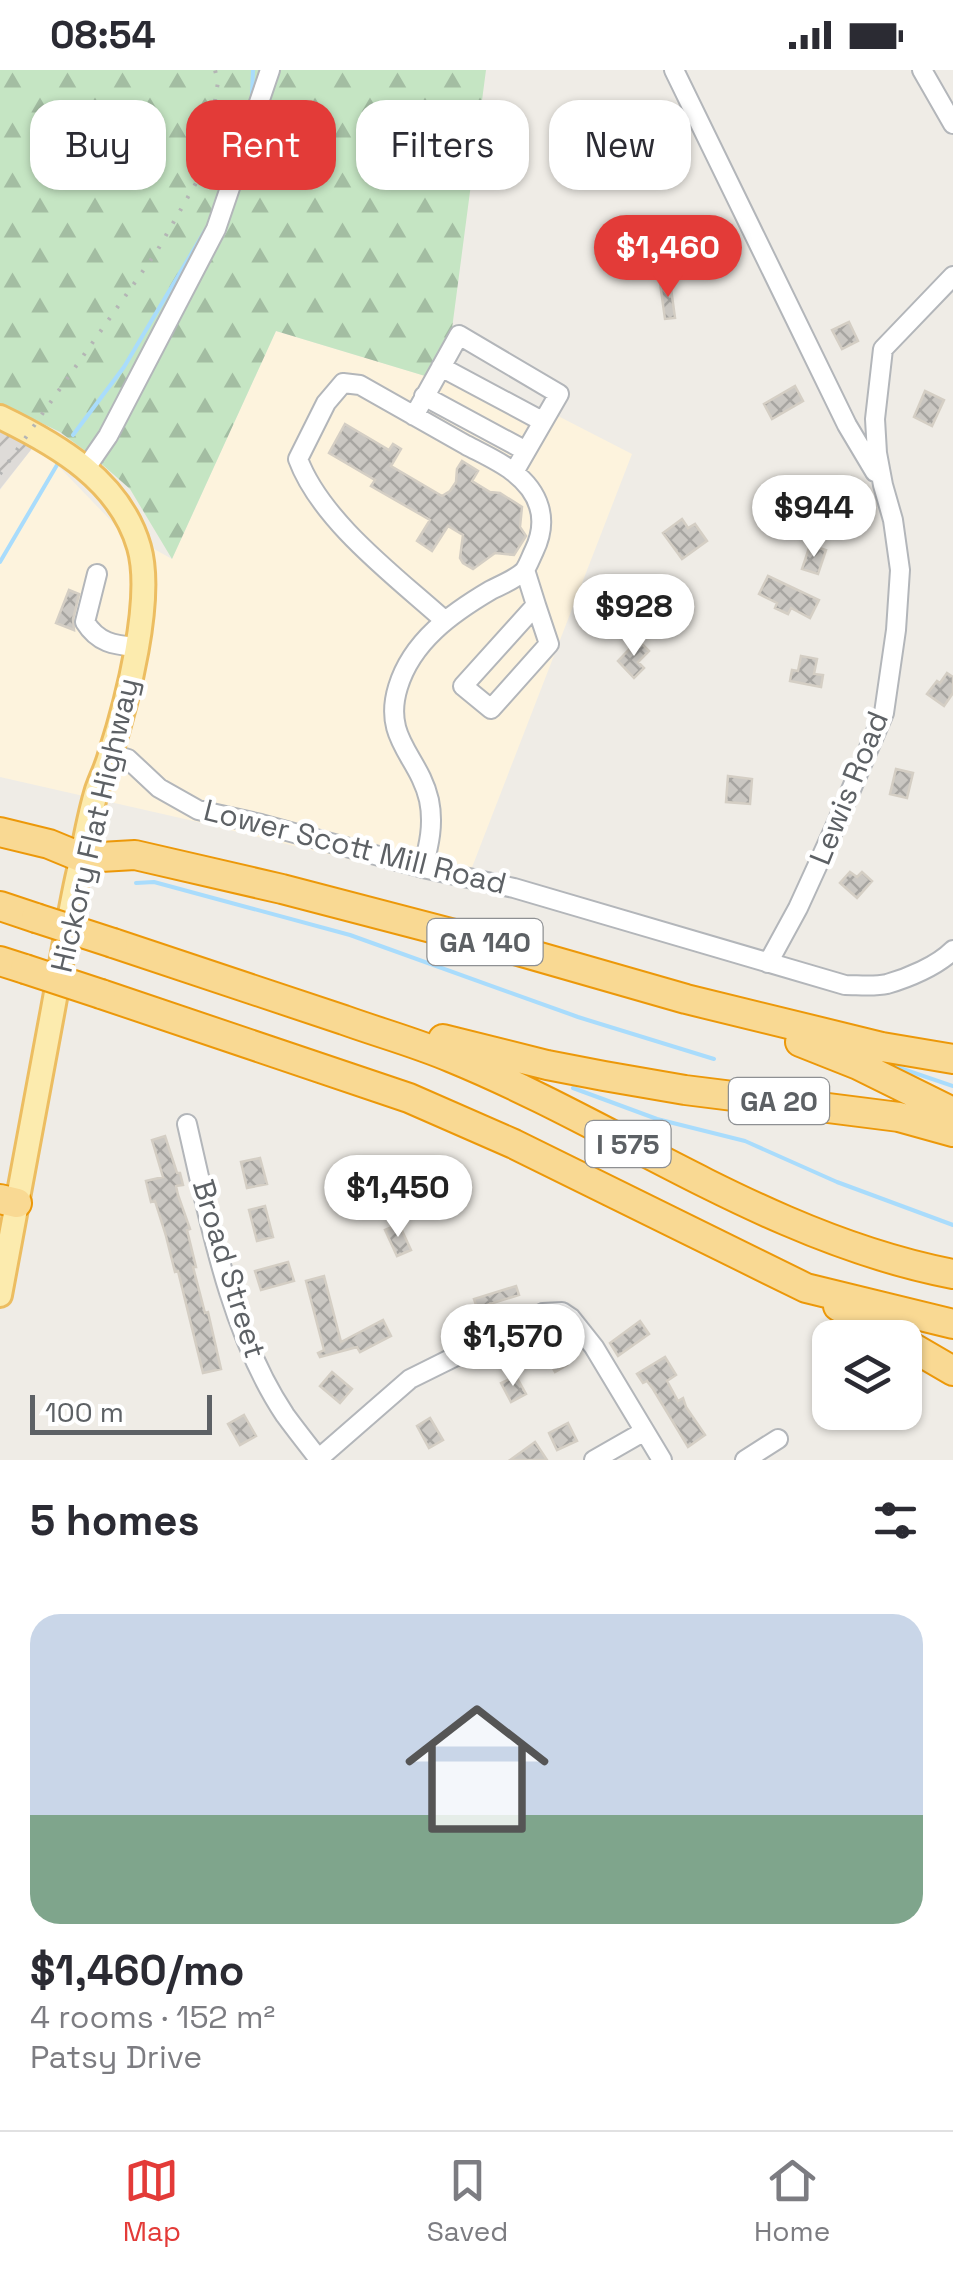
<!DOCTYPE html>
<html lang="en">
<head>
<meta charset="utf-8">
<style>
	:root { --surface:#fff; --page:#f2f2f3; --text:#2b2b33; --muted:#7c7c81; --line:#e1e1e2; --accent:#e33b38 }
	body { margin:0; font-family:"Space Grotesk",sans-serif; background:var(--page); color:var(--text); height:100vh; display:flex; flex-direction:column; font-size:38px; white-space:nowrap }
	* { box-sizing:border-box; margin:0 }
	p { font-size:32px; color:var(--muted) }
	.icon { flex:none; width:55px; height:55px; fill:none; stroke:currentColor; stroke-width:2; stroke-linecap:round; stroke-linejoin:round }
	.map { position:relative; height:1390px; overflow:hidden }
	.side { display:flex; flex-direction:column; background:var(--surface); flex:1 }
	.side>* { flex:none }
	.guide { position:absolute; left:30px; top:30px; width:895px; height:90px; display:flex; gap:20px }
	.fabs { position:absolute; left:812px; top:1250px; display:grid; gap:20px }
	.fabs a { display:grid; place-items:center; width:110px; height:110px; border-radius:20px; background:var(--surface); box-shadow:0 2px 8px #0004; font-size:50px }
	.scale { position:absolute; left:30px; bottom:25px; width:182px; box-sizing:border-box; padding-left:10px; border:5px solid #5d6165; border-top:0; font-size:28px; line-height:35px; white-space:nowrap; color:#5d6165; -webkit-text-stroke:8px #fff; paint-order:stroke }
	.price { position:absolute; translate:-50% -85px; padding:0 22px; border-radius:35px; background:#fff; color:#222; font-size:32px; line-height:65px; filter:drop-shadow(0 2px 5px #0008) }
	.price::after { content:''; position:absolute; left:50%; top:60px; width:30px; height:22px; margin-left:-15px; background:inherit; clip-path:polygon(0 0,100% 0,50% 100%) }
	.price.selected { background:var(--accent); color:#fff }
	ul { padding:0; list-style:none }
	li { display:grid; align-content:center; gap:20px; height:530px; padding:0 30px }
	li span { display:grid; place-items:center; height:310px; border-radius:30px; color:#555 }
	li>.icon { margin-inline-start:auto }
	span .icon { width:180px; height:180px; fill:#fffc; stroke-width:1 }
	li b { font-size:42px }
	h2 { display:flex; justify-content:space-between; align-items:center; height:120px; padding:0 30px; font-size:42px }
	.tag { padding:0 35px; border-radius:30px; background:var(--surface); box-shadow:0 2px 8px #0004; font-size:35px; line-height:90px }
	.tag.selected { background:var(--accent); color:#fff }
	.status { display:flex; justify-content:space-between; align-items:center; height:70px; padding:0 50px; background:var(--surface); direction:ltr }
	.status svg { height:28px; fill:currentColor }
	.tabs { display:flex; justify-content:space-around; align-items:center; height:140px; border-top:2px solid var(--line); background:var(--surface); font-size:28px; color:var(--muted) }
	.tabs a { display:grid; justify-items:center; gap:5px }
	.tabs .selected { color:var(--accent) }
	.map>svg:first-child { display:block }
</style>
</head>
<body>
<div class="status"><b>08:54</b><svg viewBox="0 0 49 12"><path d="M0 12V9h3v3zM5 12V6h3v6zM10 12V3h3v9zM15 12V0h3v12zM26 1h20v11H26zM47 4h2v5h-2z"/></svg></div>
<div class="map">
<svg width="953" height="1390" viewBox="0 0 953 1390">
	<defs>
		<pattern id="industrial-furrows" width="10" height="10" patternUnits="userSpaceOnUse" patternTransform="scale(2.5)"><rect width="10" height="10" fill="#dedbd8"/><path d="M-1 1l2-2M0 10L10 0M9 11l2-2" fill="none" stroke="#b7b5b3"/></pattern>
		<pattern id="forest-firs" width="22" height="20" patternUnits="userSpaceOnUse" patternTransform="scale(2.5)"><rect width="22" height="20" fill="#c5e5c3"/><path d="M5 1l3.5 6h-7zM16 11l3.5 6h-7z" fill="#a3bda2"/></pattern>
		<pattern id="building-cross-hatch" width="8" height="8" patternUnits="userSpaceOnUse" patternTransform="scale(2.5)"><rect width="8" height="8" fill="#cac7c2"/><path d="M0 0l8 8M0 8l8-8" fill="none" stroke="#a7a5a1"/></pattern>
	</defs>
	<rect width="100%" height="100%" fill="#efece6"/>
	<!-- commercial -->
	<path fill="#fdf3dd" d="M276,261L558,346L632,384L464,818L198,752L0,707V420L36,373L120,460L172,489Z"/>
	<!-- industrial -->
	<path fill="url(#industrial-furrows)" d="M0,360L32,373L34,376L0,419Z"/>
	<!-- forest -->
	<path fill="url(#forest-firs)" d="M0,0H486L445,312L276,261L172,489L130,419L96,389L60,362L0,333Z"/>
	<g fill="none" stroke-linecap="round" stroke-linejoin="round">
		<!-- stream -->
		<path stroke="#a9dcfc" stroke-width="4" d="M252,25L253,0
			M73,365L124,297L206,159
			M0,492L57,395
			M136,813L154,812L350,865L578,947L714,989
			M894,996L953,1016
			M573,1018L657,1049L745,1071L837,1112L953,1155"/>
	</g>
	<!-- building -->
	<path fill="url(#building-cross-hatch)" stroke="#d4cec4" stroke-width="2.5" d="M670,211L675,248L665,249L660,213Z
		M849,252L858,271L842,279L832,260Z
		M795,316L803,331L772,349L764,334Z
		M925,321L944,330L932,356L914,347Z
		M345,354L389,380L393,374L401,379L391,396L442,426L450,421L456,412L457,399L462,391L478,401L472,411L490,422L500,423L522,437L520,457L526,466L514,485L495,483L473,499L463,493L460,488L463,465L448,456L432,481L417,471L430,450L371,416L375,410L329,383Z
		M834,414L840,436L823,440L817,419Z
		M682,449L688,458L695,454L707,471L682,489L663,463Z
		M810,475L826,480L818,504L802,499Z
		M768,506L819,530L810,548L791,538L788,544L775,538L777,533L759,524Z
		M69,520L79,524L73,549L74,560L56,553Z
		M638,570L649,581L638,592L644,598L634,608L618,591Z
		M801,586L817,589L814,604L823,605L821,617L790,611L792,600L798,601Z
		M947,603L953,607V623L944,636L927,624L937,611L940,613Z
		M896,699L913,703L907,728L890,724Z
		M728,706L752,709L750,734L726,732Z
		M850,802L857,807L862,802L872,811L857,828L840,813Z
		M165,1066L177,1103H180L183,1115L176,1116L178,1125L190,1159L187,1160L196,1197H193L205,1243L208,1242L221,1299L203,1303L178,1201L175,1202L166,1166L155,1131L151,1132L146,1111L163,1107L152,1070Z
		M260,1088L267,1114L247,1118L241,1092Z
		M265,1136L273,1167L257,1171L249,1140Z
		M399,1154L411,1180L397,1186L385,1160Z
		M288,1192L294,1211L261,1220L255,1201Z
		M324,1206L341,1272L383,1250L391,1266L360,1282L357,1277L320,1287L318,1283L324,1280L306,1211Z
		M516,1216L519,1225L477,1238L474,1229Z
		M640,1251L649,1264L618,1286L610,1273Z
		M554,1271L567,1295L555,1302L542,1278Z
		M665,1287L676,1305L667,1311L678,1331L683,1328L686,1337L705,1365L688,1377L653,1319L647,1311L643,1313L637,1304Z
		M332,1302L352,1319L340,1333L320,1316Z
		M516,1306L526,1324L511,1332L501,1313Z
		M244,1345L256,1366L240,1375L228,1354Z
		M430,1348L443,1370L429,1378L417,1356Z
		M568,1353L577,1371L557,1380L549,1363Z
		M535,1372L547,1390H510Z"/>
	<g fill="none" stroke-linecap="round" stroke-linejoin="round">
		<!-- minor casing -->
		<g stroke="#b3b6ba" stroke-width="22">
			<path id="minor" d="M674,0L847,355L875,402
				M922,0L953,54
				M441,297L542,351
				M424,326L526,381
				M414,346L459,265L559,324L514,402
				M86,398L108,366L216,159L270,0
				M525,500L536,535L463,616L491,639L549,574L536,535
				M97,504L85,552C98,573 114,575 136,577
				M111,684L128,689L159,718L198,740L261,754L423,798L514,818L845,915C858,915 874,917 887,914C908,908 937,896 953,880
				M423,798C429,775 434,754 429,730C419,686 382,669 398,617C412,571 452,543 491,520C501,515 516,509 524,501C528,496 531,487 534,481C549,450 540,422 512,401C499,391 481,383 466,375C431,355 395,335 360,315L343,313L326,333L298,389C321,451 395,506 444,550
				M768,893L798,838L835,757L884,643L896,560L900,500L893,450L883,415L877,383L875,349L883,279L953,206
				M187,1054C209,1149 230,1263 285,1345C296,1360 307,1374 318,1388
				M317,1390L410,1309L543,1243L562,1242L571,1248L594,1277L662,1390
				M594,1390L643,1362
				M745,1390L778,1369"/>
		</g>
		<!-- major casing -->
		<g stroke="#ecbd61" stroke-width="28">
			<path id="major" d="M0,347C58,375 120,411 139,477C154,529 127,632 110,685C107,697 101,708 97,720C88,749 84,779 77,809C67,855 60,903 51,950C34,1042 17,1133 0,1225"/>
		</g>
		<!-- highway casing -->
		<g stroke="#ec9809" stroke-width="32">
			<path id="highway" d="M0,762L49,774L83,788L135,785L282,819L508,878L686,929L882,977L953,989
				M0,836L36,848
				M113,873C190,898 267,924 344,950C380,963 417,973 452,988C620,1057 771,1169 953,1204
				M0,891L25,899
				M101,924L409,1028L514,1074L806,1218L953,1254
				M443,969L547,995L604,1006L685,1020L899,1047L953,1062
				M800,972L858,995L953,1042
				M0,1129L17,1133
				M838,1236L894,1268
				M905,1273L953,1301"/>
		</g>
		<!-- minor -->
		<use href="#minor" stroke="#fff" stroke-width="18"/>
		<!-- major -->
		<use href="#major" stroke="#fcebae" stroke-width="22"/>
		<!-- highway -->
		<use href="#highway" stroke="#f9d993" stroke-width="28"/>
		<!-- rail -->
		<path stroke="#b4b5b5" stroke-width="4" stroke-dasharray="2.5 12" stroke-linecap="butt" d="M0,404L157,181L196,113L209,68L218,12L215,0"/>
		<!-- highway-bridge casing -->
		<g stroke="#ec9809" stroke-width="32" stroke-linecap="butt">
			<path id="highway-bridge" d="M36,848L113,873
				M25,899L101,924"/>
		</g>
		<!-- highway-bridge -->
		<use href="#highway-bridge" stroke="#f9d993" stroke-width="28"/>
	</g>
	<g text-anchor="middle" stroke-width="9" stroke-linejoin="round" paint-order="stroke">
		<!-- shield labels -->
		<g fill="#fff" stroke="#8e9093" stroke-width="2.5">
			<rect x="427.5" y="849" width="115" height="46" rx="8"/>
			<rect x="729" y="1008" width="100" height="46" rx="8"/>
			<rect x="585.5" y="1051" width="85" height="46" rx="8"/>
		</g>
		<g font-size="28" font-weight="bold" fill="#5d6165">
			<text x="485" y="882">GA 140</text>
			<text x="779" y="1041">GA 20</text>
			<text x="628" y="1084">I 575</text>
		</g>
		<!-- street labels -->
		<g font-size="30" fill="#5d6165" stroke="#fff">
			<text transform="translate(849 718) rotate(-68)" y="10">Lewis Road</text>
			<text transform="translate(95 755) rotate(-77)" y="10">Hickory Flat Highway</text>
			<text transform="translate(355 777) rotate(14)" y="10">Lower Scott Mill Road</text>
			<text transform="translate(229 1199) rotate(73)" y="10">Broad Street</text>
		</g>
	</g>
</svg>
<div class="fabs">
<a><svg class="icon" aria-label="layers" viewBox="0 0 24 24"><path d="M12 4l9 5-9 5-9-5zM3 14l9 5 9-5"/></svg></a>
</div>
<div class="scale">100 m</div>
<b class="price selected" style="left:668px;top:230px">$1,460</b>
<b class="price" style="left:814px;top:490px">$944</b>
<b class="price" style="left:634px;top:589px">$928</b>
<b class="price" style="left:398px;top:1170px">$1,450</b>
<b class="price" style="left:513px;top:1319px">$1,570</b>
<div class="guide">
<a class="tag">Buy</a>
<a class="tag selected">Rent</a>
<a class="tag">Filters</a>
<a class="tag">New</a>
</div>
</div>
<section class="side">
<h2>5 homes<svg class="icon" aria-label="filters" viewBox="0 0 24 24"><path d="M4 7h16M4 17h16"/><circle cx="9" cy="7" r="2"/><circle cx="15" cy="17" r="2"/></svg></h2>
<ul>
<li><span style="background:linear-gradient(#c9d6e8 65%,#7fa58c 0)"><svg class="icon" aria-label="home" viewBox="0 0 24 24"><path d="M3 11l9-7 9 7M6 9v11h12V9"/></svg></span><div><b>$1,460/mo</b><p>4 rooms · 152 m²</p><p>Patsy Drive</p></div></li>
</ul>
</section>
<nav class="tabs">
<a class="selected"><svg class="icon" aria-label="map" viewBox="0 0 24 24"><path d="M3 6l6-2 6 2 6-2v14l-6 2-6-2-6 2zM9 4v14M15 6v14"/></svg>Map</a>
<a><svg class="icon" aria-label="saved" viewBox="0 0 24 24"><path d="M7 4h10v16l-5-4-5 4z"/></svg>Saved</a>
<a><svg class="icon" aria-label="home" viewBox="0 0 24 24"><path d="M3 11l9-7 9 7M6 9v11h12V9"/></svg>Home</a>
</nav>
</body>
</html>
